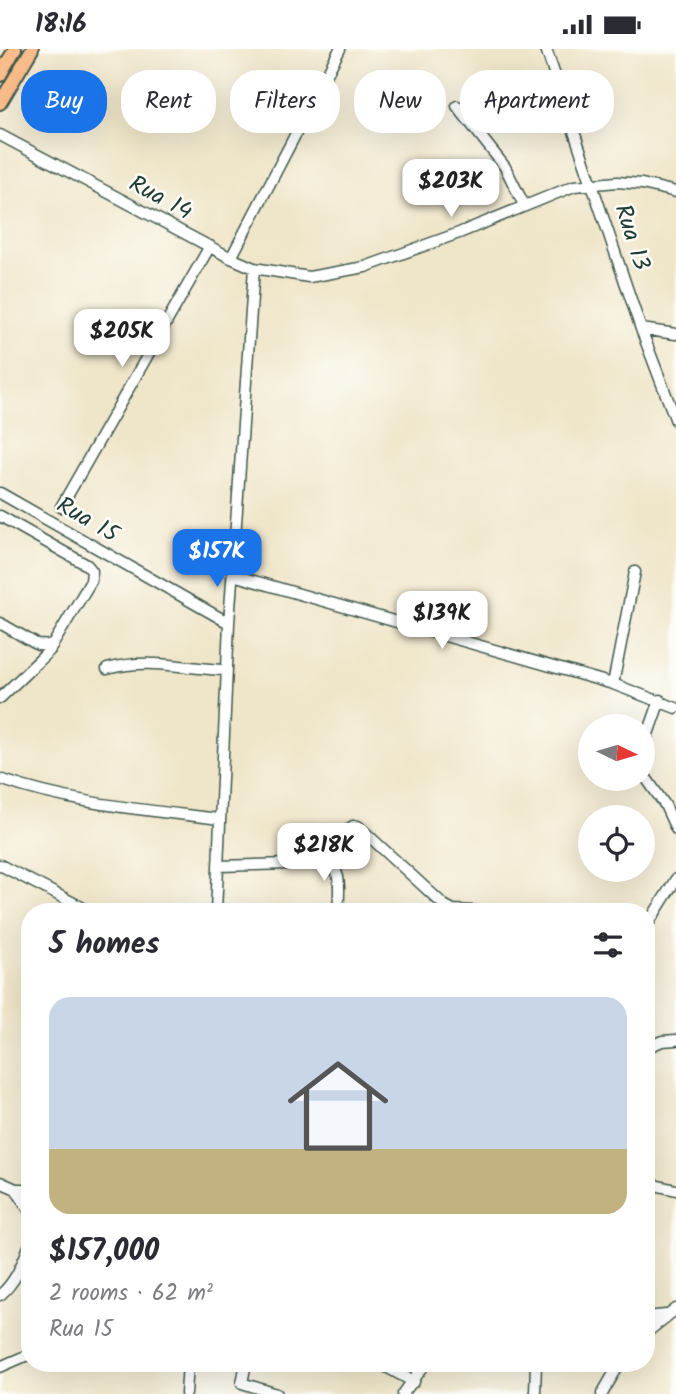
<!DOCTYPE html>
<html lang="en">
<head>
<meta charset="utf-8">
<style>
	:root { --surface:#fff; --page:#f7f7f7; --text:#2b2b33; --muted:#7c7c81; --accent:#1a73e8 }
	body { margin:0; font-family:Kalam,sans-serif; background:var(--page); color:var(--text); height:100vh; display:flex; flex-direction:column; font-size:26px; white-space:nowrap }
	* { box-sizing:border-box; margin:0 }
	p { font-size:23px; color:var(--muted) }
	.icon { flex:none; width:38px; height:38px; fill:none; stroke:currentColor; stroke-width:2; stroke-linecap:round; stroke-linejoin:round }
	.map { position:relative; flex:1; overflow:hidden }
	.drawer { position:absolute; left:21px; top:854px; width:634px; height:469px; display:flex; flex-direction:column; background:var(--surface); border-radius:28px; box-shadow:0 7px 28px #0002 }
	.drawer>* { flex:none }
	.guide { position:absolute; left:21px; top:21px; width:635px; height:63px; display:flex; gap:14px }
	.needle { width:46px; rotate:95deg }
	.fabs { position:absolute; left:578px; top:665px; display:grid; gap:14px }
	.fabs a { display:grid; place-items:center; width:77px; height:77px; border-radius:50%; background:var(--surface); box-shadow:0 7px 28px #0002; font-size:35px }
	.price { position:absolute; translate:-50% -60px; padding:0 16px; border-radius:14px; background:#fff; color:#222; font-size:23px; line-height:46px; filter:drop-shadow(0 2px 4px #0008) }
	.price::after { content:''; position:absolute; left:50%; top:42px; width:21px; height:16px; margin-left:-10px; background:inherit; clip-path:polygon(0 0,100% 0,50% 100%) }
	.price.on { background:var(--accent); color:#fff }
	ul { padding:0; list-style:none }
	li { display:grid; align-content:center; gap:14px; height:371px; padding:0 28px }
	li span { display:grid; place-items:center; height:217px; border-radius:21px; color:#555 }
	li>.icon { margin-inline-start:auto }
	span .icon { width:126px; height:126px; fill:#fffc; stroke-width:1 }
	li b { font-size:30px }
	h2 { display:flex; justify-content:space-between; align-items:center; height:84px; padding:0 28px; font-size:30px }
	.tag { padding:0 24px; border-radius:28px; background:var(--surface); box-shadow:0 7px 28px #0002; font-size:24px; line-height:63px }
	.tag.on { background:var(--accent); color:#fff }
	.status { display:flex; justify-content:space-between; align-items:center; height:49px; padding:0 35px; background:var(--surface); direction:ltr }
	.status svg { height:19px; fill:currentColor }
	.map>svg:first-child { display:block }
</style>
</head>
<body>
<div class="status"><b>18:16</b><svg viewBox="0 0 49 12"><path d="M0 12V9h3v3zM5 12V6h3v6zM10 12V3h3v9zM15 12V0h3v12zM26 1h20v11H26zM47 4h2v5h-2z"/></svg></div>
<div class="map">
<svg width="676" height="1345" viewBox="0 0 676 1345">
	<rect width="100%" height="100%" fill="#fdfcf7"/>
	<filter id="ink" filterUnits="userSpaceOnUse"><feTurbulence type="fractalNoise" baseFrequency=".0143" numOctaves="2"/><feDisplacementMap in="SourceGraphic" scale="14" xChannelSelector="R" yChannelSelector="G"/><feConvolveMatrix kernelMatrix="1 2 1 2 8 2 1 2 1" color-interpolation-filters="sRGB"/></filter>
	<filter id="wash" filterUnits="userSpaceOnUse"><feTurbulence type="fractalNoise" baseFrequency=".00686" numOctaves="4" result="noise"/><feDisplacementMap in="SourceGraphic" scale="28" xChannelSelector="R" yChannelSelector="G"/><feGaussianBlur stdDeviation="1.57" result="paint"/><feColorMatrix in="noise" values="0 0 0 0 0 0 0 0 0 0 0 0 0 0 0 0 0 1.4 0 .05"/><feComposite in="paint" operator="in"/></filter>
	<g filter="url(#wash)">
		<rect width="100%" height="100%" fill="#efe5c8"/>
	</g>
	<g filter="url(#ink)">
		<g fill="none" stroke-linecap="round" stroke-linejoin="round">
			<!-- minor casing -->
			<g stroke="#3e564a" stroke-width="13">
				<path id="minor" d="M546,0L641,280L676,372
					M457,57L505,118L524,156
					M0,86L231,209L254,219L309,228L365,218L459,184L574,137L617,133L642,135L676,143
					M231,209L340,0
					M641,280L676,285
					M0,444L229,574
					M61,458L210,197
					M0,467L87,516L92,522L91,532L52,597L38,596L0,574
					M233,526L613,635L676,659
					M107,620C150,608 184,620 227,621
					M613,635L635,523
					M0,649L50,601
					M642,702L660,651
					M642,723L665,756L676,780
					M0,730C70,755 147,761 220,770
					M322,801C342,825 340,832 338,863
					M0,816L91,863
					M218,817L289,815L322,801L353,777H358L444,856L453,861L492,863
					M216,863L229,574L254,219
					M646,878L676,830
					M646,999L662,992L676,991
					M0,1133L16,1140H30
					M646,1134L676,1141
					M16,1140L30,1163
					M0,1246C16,1233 23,1213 30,1195
					M646,1268L666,1266
					M646,1284L676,1260
					M246,1314L242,1334L277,1345
					M379,1314L414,1333
					M0,1318L30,1305
					M186,1345L188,1314
					M403,1345L426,1314
					M535,1345L536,1314
					M602,1345L620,1314"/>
			</g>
			<!-- major casing -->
			<g stroke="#3e564a" stroke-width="16">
				<path id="major" d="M0,26L15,0
					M0,54L32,0"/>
			</g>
			<!-- minor -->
			<use href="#minor" stroke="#fff" stroke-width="10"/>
			<!-- major -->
			<use href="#major" stroke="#f9bc8a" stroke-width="12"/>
		</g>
	</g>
	<g text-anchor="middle" stroke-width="5" stroke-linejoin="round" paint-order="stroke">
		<!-- street labels -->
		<g font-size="24" fill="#1f3d34" stroke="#fdfcf7">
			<text transform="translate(161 148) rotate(28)" y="8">Rua 14</text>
			<text transform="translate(633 188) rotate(72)" y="8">Rua 13</text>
			<text transform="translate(88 470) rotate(30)" y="8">Rua 15</text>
		</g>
	</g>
</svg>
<div class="fabs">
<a><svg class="needle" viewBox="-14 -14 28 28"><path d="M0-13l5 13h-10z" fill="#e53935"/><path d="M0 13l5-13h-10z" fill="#7c7c81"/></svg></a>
<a><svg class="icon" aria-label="locate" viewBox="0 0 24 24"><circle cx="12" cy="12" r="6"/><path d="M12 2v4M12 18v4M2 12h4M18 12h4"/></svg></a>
</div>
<b class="price" style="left:451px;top:170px">$203K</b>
<b class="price" style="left:122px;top:320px">$205K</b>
<b class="price on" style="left:217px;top:540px">$157K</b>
<b class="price" style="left:442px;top:602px">$139K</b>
<b class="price" style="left:324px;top:834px">$218K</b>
<div class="guide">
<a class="tag on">Buy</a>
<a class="tag">Rent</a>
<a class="tag">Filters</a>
<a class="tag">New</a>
<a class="tag">Apartment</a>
</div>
<section class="drawer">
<h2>5 homes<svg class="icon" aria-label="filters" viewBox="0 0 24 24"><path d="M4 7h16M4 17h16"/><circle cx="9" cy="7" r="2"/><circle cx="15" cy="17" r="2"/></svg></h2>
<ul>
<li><span style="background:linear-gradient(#c9d6e8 70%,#c2b280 0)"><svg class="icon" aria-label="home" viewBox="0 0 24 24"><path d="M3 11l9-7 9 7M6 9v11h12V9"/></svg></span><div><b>$157,000</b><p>2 rooms · 62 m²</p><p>Rua 15</p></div></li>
</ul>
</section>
</div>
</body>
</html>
